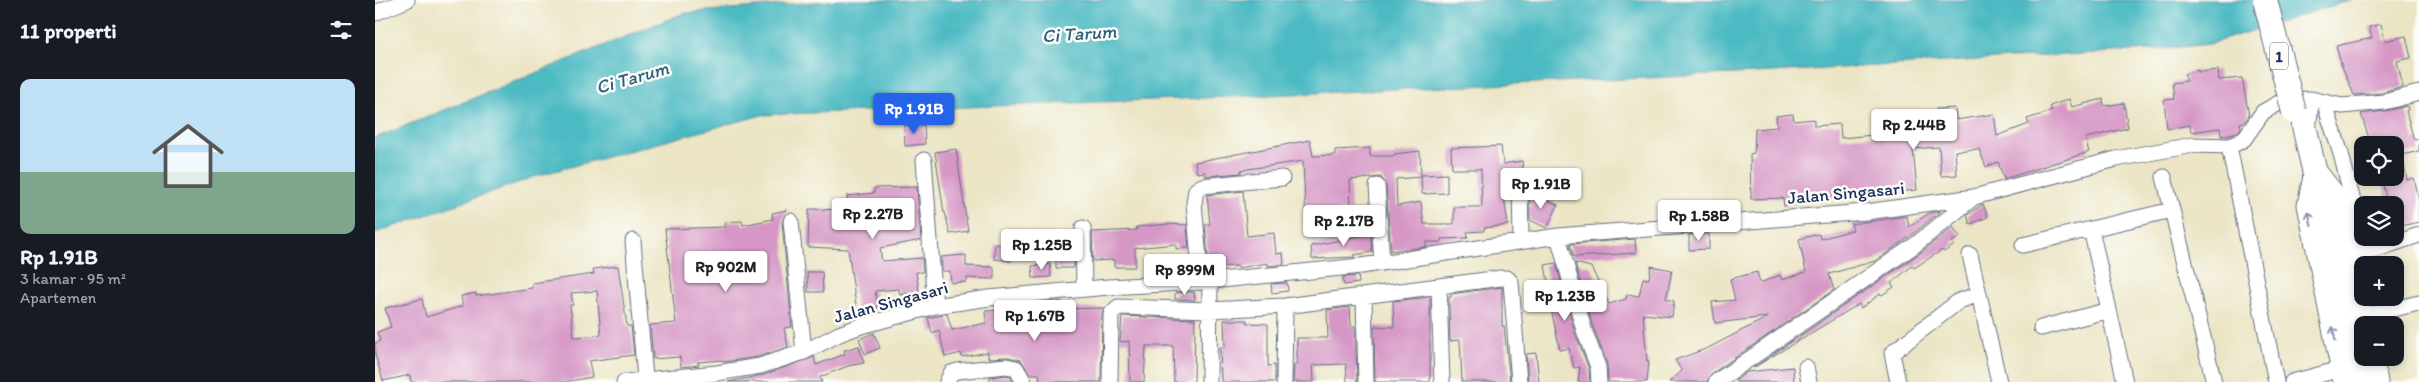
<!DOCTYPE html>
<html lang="id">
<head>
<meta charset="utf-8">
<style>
	:root { --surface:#171b24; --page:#20242c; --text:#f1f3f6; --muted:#9ea1a6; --line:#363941; --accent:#2563eb }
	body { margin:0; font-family:Itim,sans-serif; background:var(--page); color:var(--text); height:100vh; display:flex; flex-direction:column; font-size:19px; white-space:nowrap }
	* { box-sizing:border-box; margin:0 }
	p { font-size:16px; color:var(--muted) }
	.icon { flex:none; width:28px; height:28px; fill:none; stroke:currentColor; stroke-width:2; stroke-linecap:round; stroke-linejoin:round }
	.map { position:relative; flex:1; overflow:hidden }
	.details { display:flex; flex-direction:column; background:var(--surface); width:375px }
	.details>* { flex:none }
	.controls { position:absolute; left:1979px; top:136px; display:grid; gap:10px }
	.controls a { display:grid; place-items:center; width:50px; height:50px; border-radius:10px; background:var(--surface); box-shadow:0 2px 8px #0003; font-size:25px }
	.price { position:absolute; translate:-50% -42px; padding:0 11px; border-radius:5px; background:#fff; color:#222; font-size:16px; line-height:32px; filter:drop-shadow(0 1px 2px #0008) }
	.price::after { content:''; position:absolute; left:50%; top:30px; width:15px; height:11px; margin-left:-8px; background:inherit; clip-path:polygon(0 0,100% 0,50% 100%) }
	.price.current { background:var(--accent); color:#fff }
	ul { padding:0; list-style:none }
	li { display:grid; align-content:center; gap:10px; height:265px; padding:0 20px }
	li+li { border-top:1px solid var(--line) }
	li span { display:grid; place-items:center; height:155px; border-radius:10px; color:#555 }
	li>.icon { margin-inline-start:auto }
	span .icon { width:90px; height:90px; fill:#fffc; stroke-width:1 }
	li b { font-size:21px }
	h2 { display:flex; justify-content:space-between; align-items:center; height:60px; padding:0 20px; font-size:21px }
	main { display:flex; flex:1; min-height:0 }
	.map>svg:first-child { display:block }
</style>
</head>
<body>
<main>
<section class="details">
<h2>11 properti<svg class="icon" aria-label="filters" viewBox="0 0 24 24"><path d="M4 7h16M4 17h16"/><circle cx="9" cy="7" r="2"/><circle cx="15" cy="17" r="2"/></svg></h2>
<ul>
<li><span style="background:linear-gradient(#bfe0f5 60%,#7fa58c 0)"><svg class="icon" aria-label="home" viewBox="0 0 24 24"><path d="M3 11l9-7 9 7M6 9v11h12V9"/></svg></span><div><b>Rp 1.91B</b><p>3 kamar · 95 m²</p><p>Apartemen</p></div></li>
</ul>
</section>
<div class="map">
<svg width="2044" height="382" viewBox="0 0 2044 382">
	<rect width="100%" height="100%" fill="#fdfcf7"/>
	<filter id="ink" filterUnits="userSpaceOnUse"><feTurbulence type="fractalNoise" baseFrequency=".02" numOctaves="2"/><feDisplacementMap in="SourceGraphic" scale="10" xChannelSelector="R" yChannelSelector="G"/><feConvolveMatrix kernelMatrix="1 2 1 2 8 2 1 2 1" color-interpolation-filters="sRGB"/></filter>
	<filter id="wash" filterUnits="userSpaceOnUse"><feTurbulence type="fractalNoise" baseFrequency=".0096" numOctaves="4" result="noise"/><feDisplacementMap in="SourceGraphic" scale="20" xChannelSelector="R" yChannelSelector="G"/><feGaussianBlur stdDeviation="1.12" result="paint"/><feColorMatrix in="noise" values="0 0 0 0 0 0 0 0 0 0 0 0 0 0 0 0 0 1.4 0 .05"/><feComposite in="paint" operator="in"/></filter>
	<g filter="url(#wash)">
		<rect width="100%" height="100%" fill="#ebe5c5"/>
		<!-- water -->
		<path fill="#4bbac3" stroke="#337490" d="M466,0H1976L1835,44L1775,50L1381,73L829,98L387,115L165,175L0,233V138L309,13Z"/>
		<g id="blocks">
			<!-- building -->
			<path fill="#d697c6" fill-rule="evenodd" d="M2006,24L2010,41L2031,36L2036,58L2022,61L2028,87L2007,93L1979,95L1966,64L1961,46L1997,38L1994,27Z
				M1823,70V72L1843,70L1844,80L1867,78L1874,116L1869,122L1865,123L1866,128L1863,132L1846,136L1845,128L1816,132L1815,125L1792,129L1789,100L1799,99L1797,83L1812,81L1809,74Z
				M1694,99L1697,107L1728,99L1729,106L1749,103L1753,128L1710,138L1714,152L1629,179L1623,162L1611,167L1604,149L1580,151L1582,175L1566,176L1564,147L1538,149L1542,190L1484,196V192L1409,206L1408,198L1376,199L1375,154L1379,153L1380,129L1402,127L1401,116L1418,114L1419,121L1439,119V126L1465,124L1466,138L1563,129L1561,109L1580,108L1581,120L1619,114L1622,136L1654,124L1652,119L1677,111L1675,106Z
				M2032,106L2033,110L2031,111L2039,140L2044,139V151L2027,155L2032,180L2039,178L2044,200V222L2025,226L2020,205H2013L2006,178H2020V145H1996L1986,114L2010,111Z
				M549,125L550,144L530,146L529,126Z
				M935,140L938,156L960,155V150L995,148V156H1020L1019,154L1045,151L1046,177L1021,179L1022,206L1046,202L1049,224H1079V207H1107L1106,169H1077L1076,148L1126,146L1128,164L1147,161L1149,174H1141L1136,181L1127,182L1133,225L1109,228V231L1092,232L1093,238L1066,239V242H1051V247L1016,251L1011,185L1006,177L975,180L976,210L954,211V220L931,224L928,161L866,170V173L831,176L830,172L822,173L820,162Z
				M581,149L593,231L575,234L570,212L569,213L560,152Z
				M1072,174V193L1047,194L1046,175Z
				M542,187L546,240L505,248L507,261L547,258L548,272H541L544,292L525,295L524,289L500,291L503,308L482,312L473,249L433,247L434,209L473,210L472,196L499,193V188Z
				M868,191L872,236L899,233L901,254L908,253L909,264L893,266V263L863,268V266L834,267L830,225L835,224L832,195Z
				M1155,192L1183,205L1172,228L1155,220Z
				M1608,204L1613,217L1595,224L1592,215Z
				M412,210L407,222L417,327L409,328L413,347L383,357L349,362L347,360L323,362L324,365L306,367L305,357L278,359L275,325L301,323L290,229L350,227V222L367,221L368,225L398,219L397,213Z
				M994,211L997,252L979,255L980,257L937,259L936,246L995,234L991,212Z
				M1566,211L1534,237L1500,261L1454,274L1459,290L1336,374L1332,382H1294L1307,371L1300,360L1333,348L1393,317L1340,323L1337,302L1360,300L1355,279L1382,272L1385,283L1405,275L1407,280L1431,272L1424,239L1444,234L1445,239L1478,230L1476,224L1532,216L1534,227L1554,213Z
				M793,224L812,225L814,248L801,249V244L760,248V267H739V260L718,261L717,232L762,230L761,227Z
				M1578,227L1585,237L1577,242L1579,245L1569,252L1567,250L1539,268L1537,266L1516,283L1519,287L1507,295L1505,294L1486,308L1484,304L1378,368L1545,253Z
				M1334,234V249L1314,250V235Z
				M1260,239L1261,253L1199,257L1195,244Z
				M681,240H699V268H681Z
				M620,244L637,245L636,261L619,259Z
				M591,255V266L619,267V279L592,278V282L576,283L575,271H567L566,257Z
				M1181,263L1200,333L1214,369L1215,382H1203L1205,367L1199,368L1194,348L1185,350L1170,282H1173L1170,265Z
				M1200,263L1216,267L1234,304L1251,299L1252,294L1264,296L1268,278L1274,279L1276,266L1297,270L1291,299L1299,301L1297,317L1268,314L1272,361H1274L1272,382H1233L1232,364L1218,327Z
				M675,264L676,277L658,278L657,266Z
				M243,266L252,326H256L259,355L214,361L217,377L190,382H36L35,375L8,381L0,354V343L5,341L2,332L16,327L10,308L47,299L51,317L88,306L86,296L101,293V296L157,288V283L219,274L218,269ZM222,291L226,335L199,337L195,305H198L196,293Z
				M432,272H447L448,292H433Z
				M983,276L984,283L969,285L968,277Z
				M912,283L913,291L897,293L896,284Z
				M1127,287V326H1129L1135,382H1087L1085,340L1075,341L1074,297H1076V294Z
				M819,292L820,300L800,299V293Z
				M1055,297V382H1000L999,326L1019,327L1018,301Z
				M673,302H686V309L729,308L727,314L726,382H665L664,374H655L646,360L633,357L613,358V352L587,357L586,353L570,357L564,330L557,333L553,318L572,314L577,330L611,323L610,311L625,310V321L672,323Z
				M975,307L976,326H980L982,382H972L971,364L938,365L939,382H918L919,364H922V338H953L952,310Z
				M747,316L820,319L819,382H799L798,346H771L769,382H755L754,341L745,342Z
				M849,320H872V323L893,324V366L900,365V382H846L845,347H850Z
				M499,333L505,348L490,354L484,339Z
				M484,346L489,363L473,366L445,377L447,382H353L388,375L439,357L441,365L470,354L469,350Z
				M1161,353L1164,382H1153L1151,354Z
				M1418,367L1419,382H1361V380L1372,372Z
				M631,375L635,376L638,382H615V377Z"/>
		</g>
	</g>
	<g filter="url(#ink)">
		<use href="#blocks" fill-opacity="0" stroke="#646f82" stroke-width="1"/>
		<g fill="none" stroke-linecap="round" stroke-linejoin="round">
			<!-- minor casing -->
			<g stroke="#646f82" stroke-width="17">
				<path id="minor" d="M0,13L32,0
					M1949,102L1966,154L1991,253
					M1854,146L1901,382
					M549,160L560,306
					M1789,177L1839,382
					M1145,182L1146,241
					M1002,186L1007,263
					M416,221L429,352
					M708,228L709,289
					M1716,229L1750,382
					M1183,236L1209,330L1223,367L1224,382
					M258,241L270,378
					M1648,245L1797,210
					M1595,255L1624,382
					M1982,256L2044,235
					M826,282L819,203L821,190L827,186L907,178
					M1064,288L1067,382
					M989,297L991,382
					M1988,316L2044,303
					M1666,328L1734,310
					M1431,367L1434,382
					M249,382L342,373L385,366L429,352L464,334L483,327L560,306L614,298L733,287L826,282L986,266L1183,236L1491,212L1599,197L1741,159L1818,145L1854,146L1862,143L1869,139L1888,112L1909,100L1936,99L1967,106L2009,102L2044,93
					M572,382L576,373L582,371L631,366L641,368L649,382
					M735,382L736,314L743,307L835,310L910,306L1126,278H1132L1136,282L1144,382
					M834,382L835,281
					M909,382L910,306
					M1341,382L1540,245L1598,198
					M1523,382L1517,353L1584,301L1604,294
					M1917,382L1966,369"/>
			</g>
			<!-- secondary casing -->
			<g stroke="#646f82" stroke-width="23">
				<path id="secondary" d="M1940,170L1962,198L1990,325
					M1940,172L1933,205L1969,382
					M1997,358L2002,382"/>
			</g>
			<!-- primary casing -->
			<g stroke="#646f82" stroke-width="26">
				<path id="primary" d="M1931,107L1929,126L1988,382"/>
			</g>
			<!-- minor -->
			<use href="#minor" stroke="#fff" stroke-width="15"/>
			<!-- secondary -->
			<use href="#secondary" stroke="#fff" stroke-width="21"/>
			<!-- primary -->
			<use href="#primary" stroke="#fff" stroke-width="24"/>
			<!-- primary-bridge casing -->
			<g stroke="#646f82" stroke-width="26" stroke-linecap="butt">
				<path id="primary-bridge" d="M1890,0L1919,112"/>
			</g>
			<!-- primary-bridge -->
			<use href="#primary-bridge" stroke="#fff" stroke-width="24"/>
		</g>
		<!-- one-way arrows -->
		<defs><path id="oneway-shaft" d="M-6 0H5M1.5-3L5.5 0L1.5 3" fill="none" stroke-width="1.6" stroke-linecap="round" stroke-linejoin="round" transform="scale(1.25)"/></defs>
		<g stroke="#8d97ae">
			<use href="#oneway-shaft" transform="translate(1935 219) rotate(-101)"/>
			<use href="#oneway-shaft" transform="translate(1959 334) rotate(-102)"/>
		</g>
	</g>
	<g text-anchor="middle" stroke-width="5" stroke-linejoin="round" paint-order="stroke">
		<!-- shield labels -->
		<rect fill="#fdfcf7" stroke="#5f6c8c" stroke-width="1" x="1895" y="42.5" width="18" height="27" rx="4"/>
		<g font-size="16" font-weight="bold" fill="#1b2f5e">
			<text x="1904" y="62">1</text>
		</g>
		<!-- street labels -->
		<g font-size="18" fill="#1b2f5e" stroke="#fdfcf7">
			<text transform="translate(1471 193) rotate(-5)" y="6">Jalan Singasari</text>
			<text transform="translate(516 302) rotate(-15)" y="6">Jalan Singasari</text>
		</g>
		<!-- water labels -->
		<g font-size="19" font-style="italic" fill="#2c6081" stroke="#fdfcf7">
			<text transform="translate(704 33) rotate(-4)" y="7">Ci Tarum</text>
			<text transform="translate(257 77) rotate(-16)" y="7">Ci Tarum</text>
		</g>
	</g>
</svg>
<div class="controls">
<a><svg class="icon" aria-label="locate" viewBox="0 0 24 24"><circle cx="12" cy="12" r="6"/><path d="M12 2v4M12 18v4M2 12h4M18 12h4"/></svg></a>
<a><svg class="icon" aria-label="layers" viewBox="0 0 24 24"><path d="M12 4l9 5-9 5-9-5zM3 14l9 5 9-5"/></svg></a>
<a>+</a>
<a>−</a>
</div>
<b class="price current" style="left:539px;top:135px">Rp 1.91B</b>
<b class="price" style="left:1539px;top:151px">Rp 2.44B</b>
<b class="price" style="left:1166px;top:210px">Rp 1.91B</b>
<b class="price" style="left:498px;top:240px">Rp 2.27B</b>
<b class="price" style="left:1324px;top:242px">Rp 1.58B</b>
<b class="price" style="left:969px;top:247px">Rp 2.17B</b>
<b class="price" style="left:667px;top:271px">Rp 1.25B</b>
<b class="price" style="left:351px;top:293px">Rp 902M</b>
<b class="price" style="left:810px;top:296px">Rp 899M</b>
<b class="price" style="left:1190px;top:322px">Rp 1.23B</b>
<b class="price" style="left:660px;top:342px">Rp 1.67B</b>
</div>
</main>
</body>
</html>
